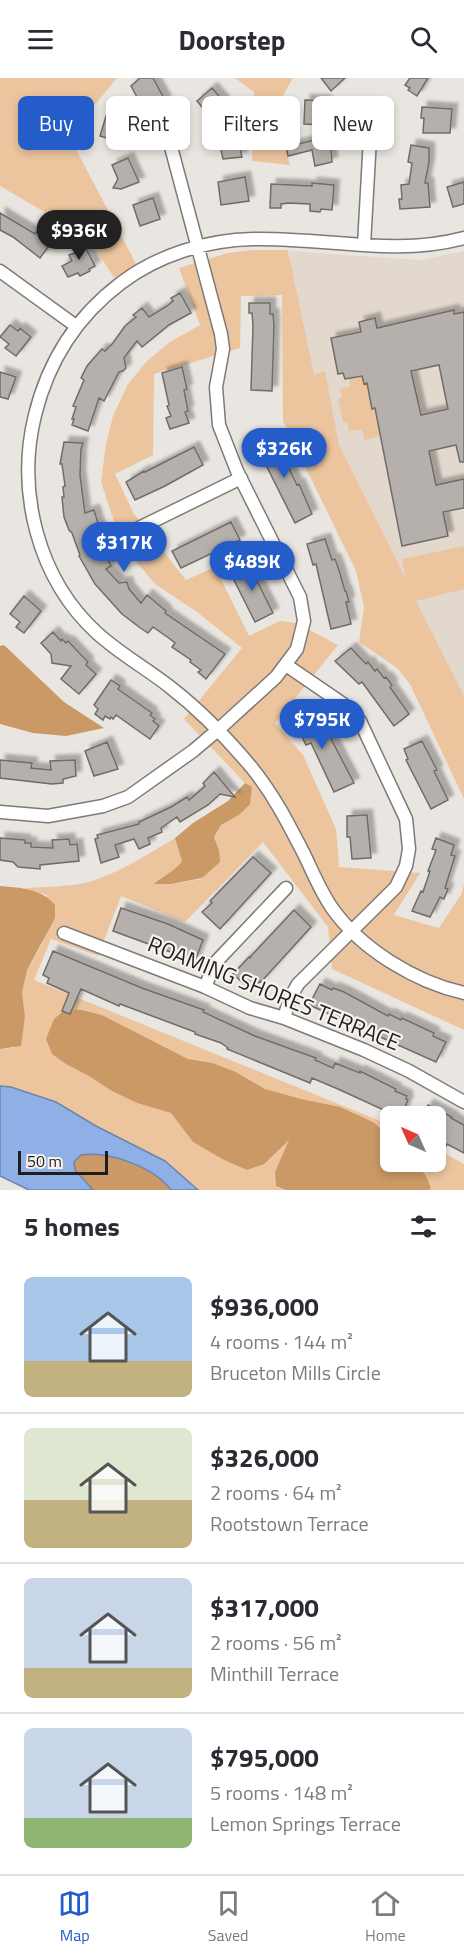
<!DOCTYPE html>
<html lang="en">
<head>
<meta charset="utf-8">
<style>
	:root { --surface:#fff; --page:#f7f7f7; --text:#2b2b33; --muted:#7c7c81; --line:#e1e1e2; --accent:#245cc9 }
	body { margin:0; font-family:"Titillium Web",sans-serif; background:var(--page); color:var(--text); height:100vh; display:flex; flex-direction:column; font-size:22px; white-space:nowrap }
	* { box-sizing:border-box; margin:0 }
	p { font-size:20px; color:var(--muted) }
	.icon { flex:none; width:33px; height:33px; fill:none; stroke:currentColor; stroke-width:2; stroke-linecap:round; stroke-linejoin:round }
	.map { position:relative; height:1112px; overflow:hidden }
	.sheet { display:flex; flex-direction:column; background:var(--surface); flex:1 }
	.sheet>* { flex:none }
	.top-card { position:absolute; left:18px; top:18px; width:429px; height:54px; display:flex; gap:12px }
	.needle { width:39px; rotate:315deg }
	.controls { position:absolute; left:380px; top:1028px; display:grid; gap:12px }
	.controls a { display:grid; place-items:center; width:66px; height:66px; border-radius:9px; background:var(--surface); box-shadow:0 3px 9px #0003; font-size:30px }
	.scale { position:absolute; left:18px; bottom:15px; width:90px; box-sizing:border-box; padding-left:6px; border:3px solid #201e1c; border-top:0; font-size:16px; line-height:21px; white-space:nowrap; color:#201e1c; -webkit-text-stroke:4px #f7f2ed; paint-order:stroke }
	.price { position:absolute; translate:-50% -51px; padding:0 14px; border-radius:21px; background:var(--accent); color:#fff; font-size:20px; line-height:39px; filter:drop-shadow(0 2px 3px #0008) }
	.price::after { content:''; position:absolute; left:50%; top:36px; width:18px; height:14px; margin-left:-9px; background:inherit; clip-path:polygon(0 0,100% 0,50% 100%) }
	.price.active { background:#222; color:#fff }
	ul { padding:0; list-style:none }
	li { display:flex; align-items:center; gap:18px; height:150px; padding:0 24px }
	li+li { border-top:2px solid var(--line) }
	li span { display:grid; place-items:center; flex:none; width:168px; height:120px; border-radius:9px; color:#555 }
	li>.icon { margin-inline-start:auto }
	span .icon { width:72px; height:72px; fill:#fffc; stroke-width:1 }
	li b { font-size:26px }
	h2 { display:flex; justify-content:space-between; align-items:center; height:72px; padding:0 24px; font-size:26px }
	.tag { padding:0 21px; border-radius:9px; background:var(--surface); box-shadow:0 3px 9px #0003; font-size:21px; line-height:54px }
	.tag.active { background:var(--accent); color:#fff }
	header { display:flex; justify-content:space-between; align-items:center; height:78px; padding:0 24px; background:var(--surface); font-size:27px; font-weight:700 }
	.dock { display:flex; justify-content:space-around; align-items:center; height:84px; border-top:2px solid var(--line); background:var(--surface); font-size:16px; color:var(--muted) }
	.dock a { display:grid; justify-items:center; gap:3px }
	.dock .active { color:var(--accent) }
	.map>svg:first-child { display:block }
</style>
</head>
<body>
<header><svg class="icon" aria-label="menu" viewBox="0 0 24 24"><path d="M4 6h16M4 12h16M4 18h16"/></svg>Doorstep<svg class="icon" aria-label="search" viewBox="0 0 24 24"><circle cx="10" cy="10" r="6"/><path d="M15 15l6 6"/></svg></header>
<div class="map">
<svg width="464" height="1112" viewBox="0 0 464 1112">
	<defs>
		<filter id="shadow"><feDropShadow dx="5.5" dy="-5.5" stdDeviation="1.5" flood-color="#0004"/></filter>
	</defs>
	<rect width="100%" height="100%" fill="#e9e5e0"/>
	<!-- built -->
	<path fill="#e2d8ce" d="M290,173L419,182L464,173V683L298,359Z"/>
	<!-- green -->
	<path fill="#ecc59f" d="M0,0H117L69,58L136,186L114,200L89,160L0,108Z
		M235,0H293L276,30L290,87L252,83L254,14Z
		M252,172H288L314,297L325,293L339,367L406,501L402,481L464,468V511L416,523L464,618V726V721L410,606L397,590L359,564L364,529L356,493L283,343L282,217L241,218L240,270L154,296L153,377L115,396L134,436L186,502L215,489L249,558L280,543L296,545L338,567L275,645L303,677L336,751L339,789L420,795L394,837L439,850L462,815L464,805V952L332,891L328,849L263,764L185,844L121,818L98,878L51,861L34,902L390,1047V1058L373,1044L265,1011L236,994L213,985L188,981L102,937L82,932L53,976L137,1025L171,1035L193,1064L222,1081L247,1092L290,1060L275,1094L276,1108L286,1112H198L165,1083L96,1048L56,1024L11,1009L0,1008V971L14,970L25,938L22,915L27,892L42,866L47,817L24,810C45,809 68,809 89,804C117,796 150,775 175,760L182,783L176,792L160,800L171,806L202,801L219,772L214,759L221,747L239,737L252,709L245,705L184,641L242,570L197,534L155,506L134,481L117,452L101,404L106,366L113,338L128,306L147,283L170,264L200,247L179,190L228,175Z
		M362,298L367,305L372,331L375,330L381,358L364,362L362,351L349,353L347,344H343L338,321L342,320L340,311L350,308L349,301Z
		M435,1070L464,1086V1112H429L431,1110L414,1083H435Z"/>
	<!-- forest -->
	<path fill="#ca9966" d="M4,567L64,624L104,650L66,658L33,655L0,646V568Z
		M245,705L252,709L250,726L239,737L221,747L214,759L219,772L220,784L202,800L171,806H154C163,797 175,794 182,783L175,760L193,745L228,723Z
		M0,808C21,810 41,810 55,827V840L27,892L22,915L25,938L21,968L0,971Z
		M66,931L82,932L102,937L188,981L213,985L236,994L265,1011L301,1021L340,1029L373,1044L390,1058V1083H414L426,1098L431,1110L429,1112H286L276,1108L275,1094L289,1062L264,1086L247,1092L222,1081L193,1064L171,1035L137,1025L112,1013L89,998L66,986L52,976L46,961L54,941Z
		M90,1076C117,1077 154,1089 171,1112H93L75,1092L74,1084L81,1077Z"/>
	<!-- water -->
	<path fill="#8fafe7" stroke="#6e84aa" stroke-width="1.5" d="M0,1008L11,1009L56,1024L96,1048L165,1083L198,1112H171C154,1089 109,1073 81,1077L74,1084L75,1092L93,1112H29L0,1098Z"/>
	<!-- building -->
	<path fill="#b5b0ac" stroke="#706c68" stroke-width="1.5" fill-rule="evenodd" filter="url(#shadow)" d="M140,0H153L166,24L157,29L155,26L144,32L131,8Z
		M321,0H345L331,13Z
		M410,0H428L417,18L408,12L410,10L405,7Z
		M212,10L230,31L218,42L210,33L207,35L197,23Z
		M305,22L326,23L323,47L304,46Z
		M422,29L452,31L450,55H423L424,40H421Z
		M107,35L132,42L126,66L100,58Z
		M237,57L242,79L223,81L218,59Z
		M331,58L334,71H331L332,84L315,88L312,72L288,78L286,69Z
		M411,67L429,70V84L425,105H428L430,129L400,131L399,121H402L401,107L409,106L412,85L408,84Z
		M128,80L139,104L121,111L113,110L118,101L112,87Z
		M245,99L249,123L221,127L218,104Z
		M464,104V126L453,129L447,109Z
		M312,105L334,107L332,132L321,131L320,134L310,133V126L288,125L281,126V130H270L271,106L312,108Z
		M153,120L160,141L140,148L133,127Z
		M0,135L35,156L36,154L51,165L40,180L13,159L0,152Z
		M78,162L82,163L95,188L89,191L90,193L80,198L78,195L68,199L62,188L72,183L69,177L75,175L72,168L74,164Z
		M180,215L191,235L169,247L142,269L137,263L124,280L126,290L123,293L119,294L104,323L99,320L88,353L72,347L74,341H72L76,329L73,328L84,302L81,300L87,288L102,271L105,273L113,265L125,248L136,239L133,237L142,230L149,239L167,228L173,223L171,220Z
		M249,225H270V236H273L274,247L272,313L251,312L253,247L252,235H249Z
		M454,232V236L464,234V384H460L456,367L429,373L436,407L464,401V430L443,434L448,458L402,468L375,330L372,331L367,305L364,306L362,298L345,301L343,295L338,296L331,260L361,254L359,244L375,240L377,250ZM439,287L448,331L421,337L411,293Z
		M10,247L18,253L20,250L31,259L16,278L5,270L9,266L0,259Z
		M182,289L187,311L184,312L188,333L185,334L189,345L170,351L166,340L171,338L167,328L169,327L162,295Z
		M0,294L16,299L8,321L0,319Z
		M274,358L286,377L283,378L297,407L299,406L312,436L295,445L256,367Z
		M64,364L83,365L81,371L80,397L85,435L94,432L101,455L94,457L111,488L106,491L119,505L127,504L129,511L141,525L147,517L166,533L165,535L225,576L206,601L198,594L201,592L190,584L191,582L172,569L175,565L170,561L153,549L148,555L139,549L122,536L95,506L79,478L80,477L72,455L69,452L64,439L62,419H64L63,409L65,408L62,386H60Z
		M194,369L203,387L165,408L135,422L126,404L144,393L145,394Z
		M231,444L240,462L181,490L172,473Z
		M325,461L332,482L335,481L339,492L345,513H346L349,524H346L351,546L331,551L316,486L313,487L307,466Z
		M248,485L273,535L255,544L230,494Z
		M24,518L41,533L24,555L16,549L20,544L10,536Z
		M53,554L61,563L62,561L66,565L68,563L88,584L86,587L96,596L79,616L61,601L71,588L52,585L51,576L41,565Z
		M351,570L366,586L368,584L375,593L377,591L384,600L386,599L392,607L390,609L409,636L394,648L362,604L359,606L335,583Z
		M111,602L120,608L118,611L152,635L150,637L155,641L153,643L159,648L150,661L116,637L113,641L111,639L110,641L105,638L103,642L95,636L98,631L94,627Z
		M304,632L309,642L312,641L317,650L321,648L325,659L329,657L354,705L334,714L311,665L306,667L301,657L298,659L294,649L290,651L285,641Z
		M422,663L437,692L434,693L448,722L431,731L406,682L408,681L404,671Z
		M107,664L118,691L94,698L85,673Z
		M0,682L32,685L31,690L51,692L50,683L75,682L76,698L63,701V705L52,706L0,700Z
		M214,694L235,719L220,716L208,727L180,744L177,739L161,750L162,754L148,760L150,766L139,771L134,761L115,767L119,779L101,785L95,761L98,760L97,757L139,746V744L171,729L187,719L189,722L205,708L203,705Z
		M367,737L371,780L352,781L350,759H347V738Z
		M0,760L25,762V765H31V769L53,770L52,762L69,761L70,767L77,766L79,783L40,787V791L18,789L13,784L0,782Z
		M436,760L454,767L451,777L455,778L445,810L448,811L444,821L440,819L430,839L412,833L421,813L423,814L430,793H428L436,772L432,771Z
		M253,779L271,795L220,851L202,834L212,825L210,823Z
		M121,830L168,846L203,862L195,883L113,853Z
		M294,832L311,849L261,904L260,903L251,912L233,896L249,879L251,880L250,879Z
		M53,873L142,910L204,932L203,934L255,958L316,980L315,982L333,990L335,985L360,995V993L396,1011L395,1013L407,1018L406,1021L408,1022L401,1038H386L387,1035L386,1033L338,1011L312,1000L310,1005L227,971L228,970L221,965L195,956V954L120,926L119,928L81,911L70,936L62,933L69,915L47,905L49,900L43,897Z
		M320,906L332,912L333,910L344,914L388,938L389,936L401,942L402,940L434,955L433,958L446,964L436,984L309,927Z
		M428,1027L452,1039L451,1040L464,1047V1075L447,1066L444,1072L436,1068L440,1060L435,1057V1038H422Z"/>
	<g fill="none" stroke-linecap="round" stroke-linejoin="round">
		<!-- street casing -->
		<g stroke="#7e7a76" stroke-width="15">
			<path id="street" d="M464,160C394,179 324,159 253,161C206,162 158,177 121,205C76,239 48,284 35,337C16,414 38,501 97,555C120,576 146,590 170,609C201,633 227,660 252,690C274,717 289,747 305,778C313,795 321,814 332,830C361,871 415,904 464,915
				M364,167L371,42
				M0,193L76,248
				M139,450L241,400
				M0,734L48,738L103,728L128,719L193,673L219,651L276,599L297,571L304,543L300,519L237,393L219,347L216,309L223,271L221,256L171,69
				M64,855L205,909L250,930L284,940L364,972L409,993L464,1024
				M205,909L215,885L286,810
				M284,940L290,920L298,906L396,809L406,788L409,771L406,741L360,643L343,626L286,587"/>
		</g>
		<!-- street -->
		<use href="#street" stroke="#fff" stroke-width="12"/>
	</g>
	<g text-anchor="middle" stroke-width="4.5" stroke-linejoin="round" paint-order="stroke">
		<!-- street labels -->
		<g font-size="22" fill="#201e1c" stroke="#f7f2ed">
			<text transform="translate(274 915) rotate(22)" y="8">ROAMING SHORES TERRACE</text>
		</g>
	</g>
</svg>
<div class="controls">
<a><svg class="needle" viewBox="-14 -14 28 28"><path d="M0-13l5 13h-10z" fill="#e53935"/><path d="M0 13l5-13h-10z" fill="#7c7c81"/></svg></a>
</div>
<div class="scale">50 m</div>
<b class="price active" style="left:79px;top:183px">$936K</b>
<b class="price" style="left:284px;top:401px">$326K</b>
<b class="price" style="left:124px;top:495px">$317K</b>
<b class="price" style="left:252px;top:514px">$489K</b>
<b class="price" style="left:322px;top:672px">$795K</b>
<div class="top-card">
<a class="tag active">Buy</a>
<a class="tag">Rent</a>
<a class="tag">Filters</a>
<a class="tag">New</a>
</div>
</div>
<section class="sheet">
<h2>5 homes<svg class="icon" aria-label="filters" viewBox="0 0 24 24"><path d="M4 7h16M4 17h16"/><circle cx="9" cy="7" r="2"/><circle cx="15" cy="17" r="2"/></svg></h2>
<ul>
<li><span style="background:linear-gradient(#a9c7e8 70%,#c2b280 0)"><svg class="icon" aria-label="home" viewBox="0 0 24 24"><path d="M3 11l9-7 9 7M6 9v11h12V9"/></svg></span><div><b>$936,000</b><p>4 rooms · 144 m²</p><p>Bruceton Mills Circle</p></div></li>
<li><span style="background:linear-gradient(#dfe7d0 60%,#c2b280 0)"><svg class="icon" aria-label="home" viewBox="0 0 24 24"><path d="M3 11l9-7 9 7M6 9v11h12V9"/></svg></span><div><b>$326,000</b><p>2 rooms · 64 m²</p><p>Rootstown Terrace</p></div></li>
<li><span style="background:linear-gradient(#c9d6e8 75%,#c2b280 0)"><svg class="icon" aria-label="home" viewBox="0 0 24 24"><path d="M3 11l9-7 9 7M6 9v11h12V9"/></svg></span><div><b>$317,000</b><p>2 rooms · 56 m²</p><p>Minthill Terrace</p></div></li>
<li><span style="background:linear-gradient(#c9d6e8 75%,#8fb573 0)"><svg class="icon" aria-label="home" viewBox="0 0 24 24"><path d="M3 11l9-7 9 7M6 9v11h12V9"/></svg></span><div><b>$795,000</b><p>5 rooms · 148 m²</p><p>Lemon Springs Terrace</p></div></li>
</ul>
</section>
<nav class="dock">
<a class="active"><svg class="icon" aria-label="map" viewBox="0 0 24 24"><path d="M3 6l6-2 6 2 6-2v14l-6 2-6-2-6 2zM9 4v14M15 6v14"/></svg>Map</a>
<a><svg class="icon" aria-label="saved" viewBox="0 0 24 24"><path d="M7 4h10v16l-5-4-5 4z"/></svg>Saved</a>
<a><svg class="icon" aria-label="home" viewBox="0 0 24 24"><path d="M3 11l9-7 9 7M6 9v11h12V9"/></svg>Home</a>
</nav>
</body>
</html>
